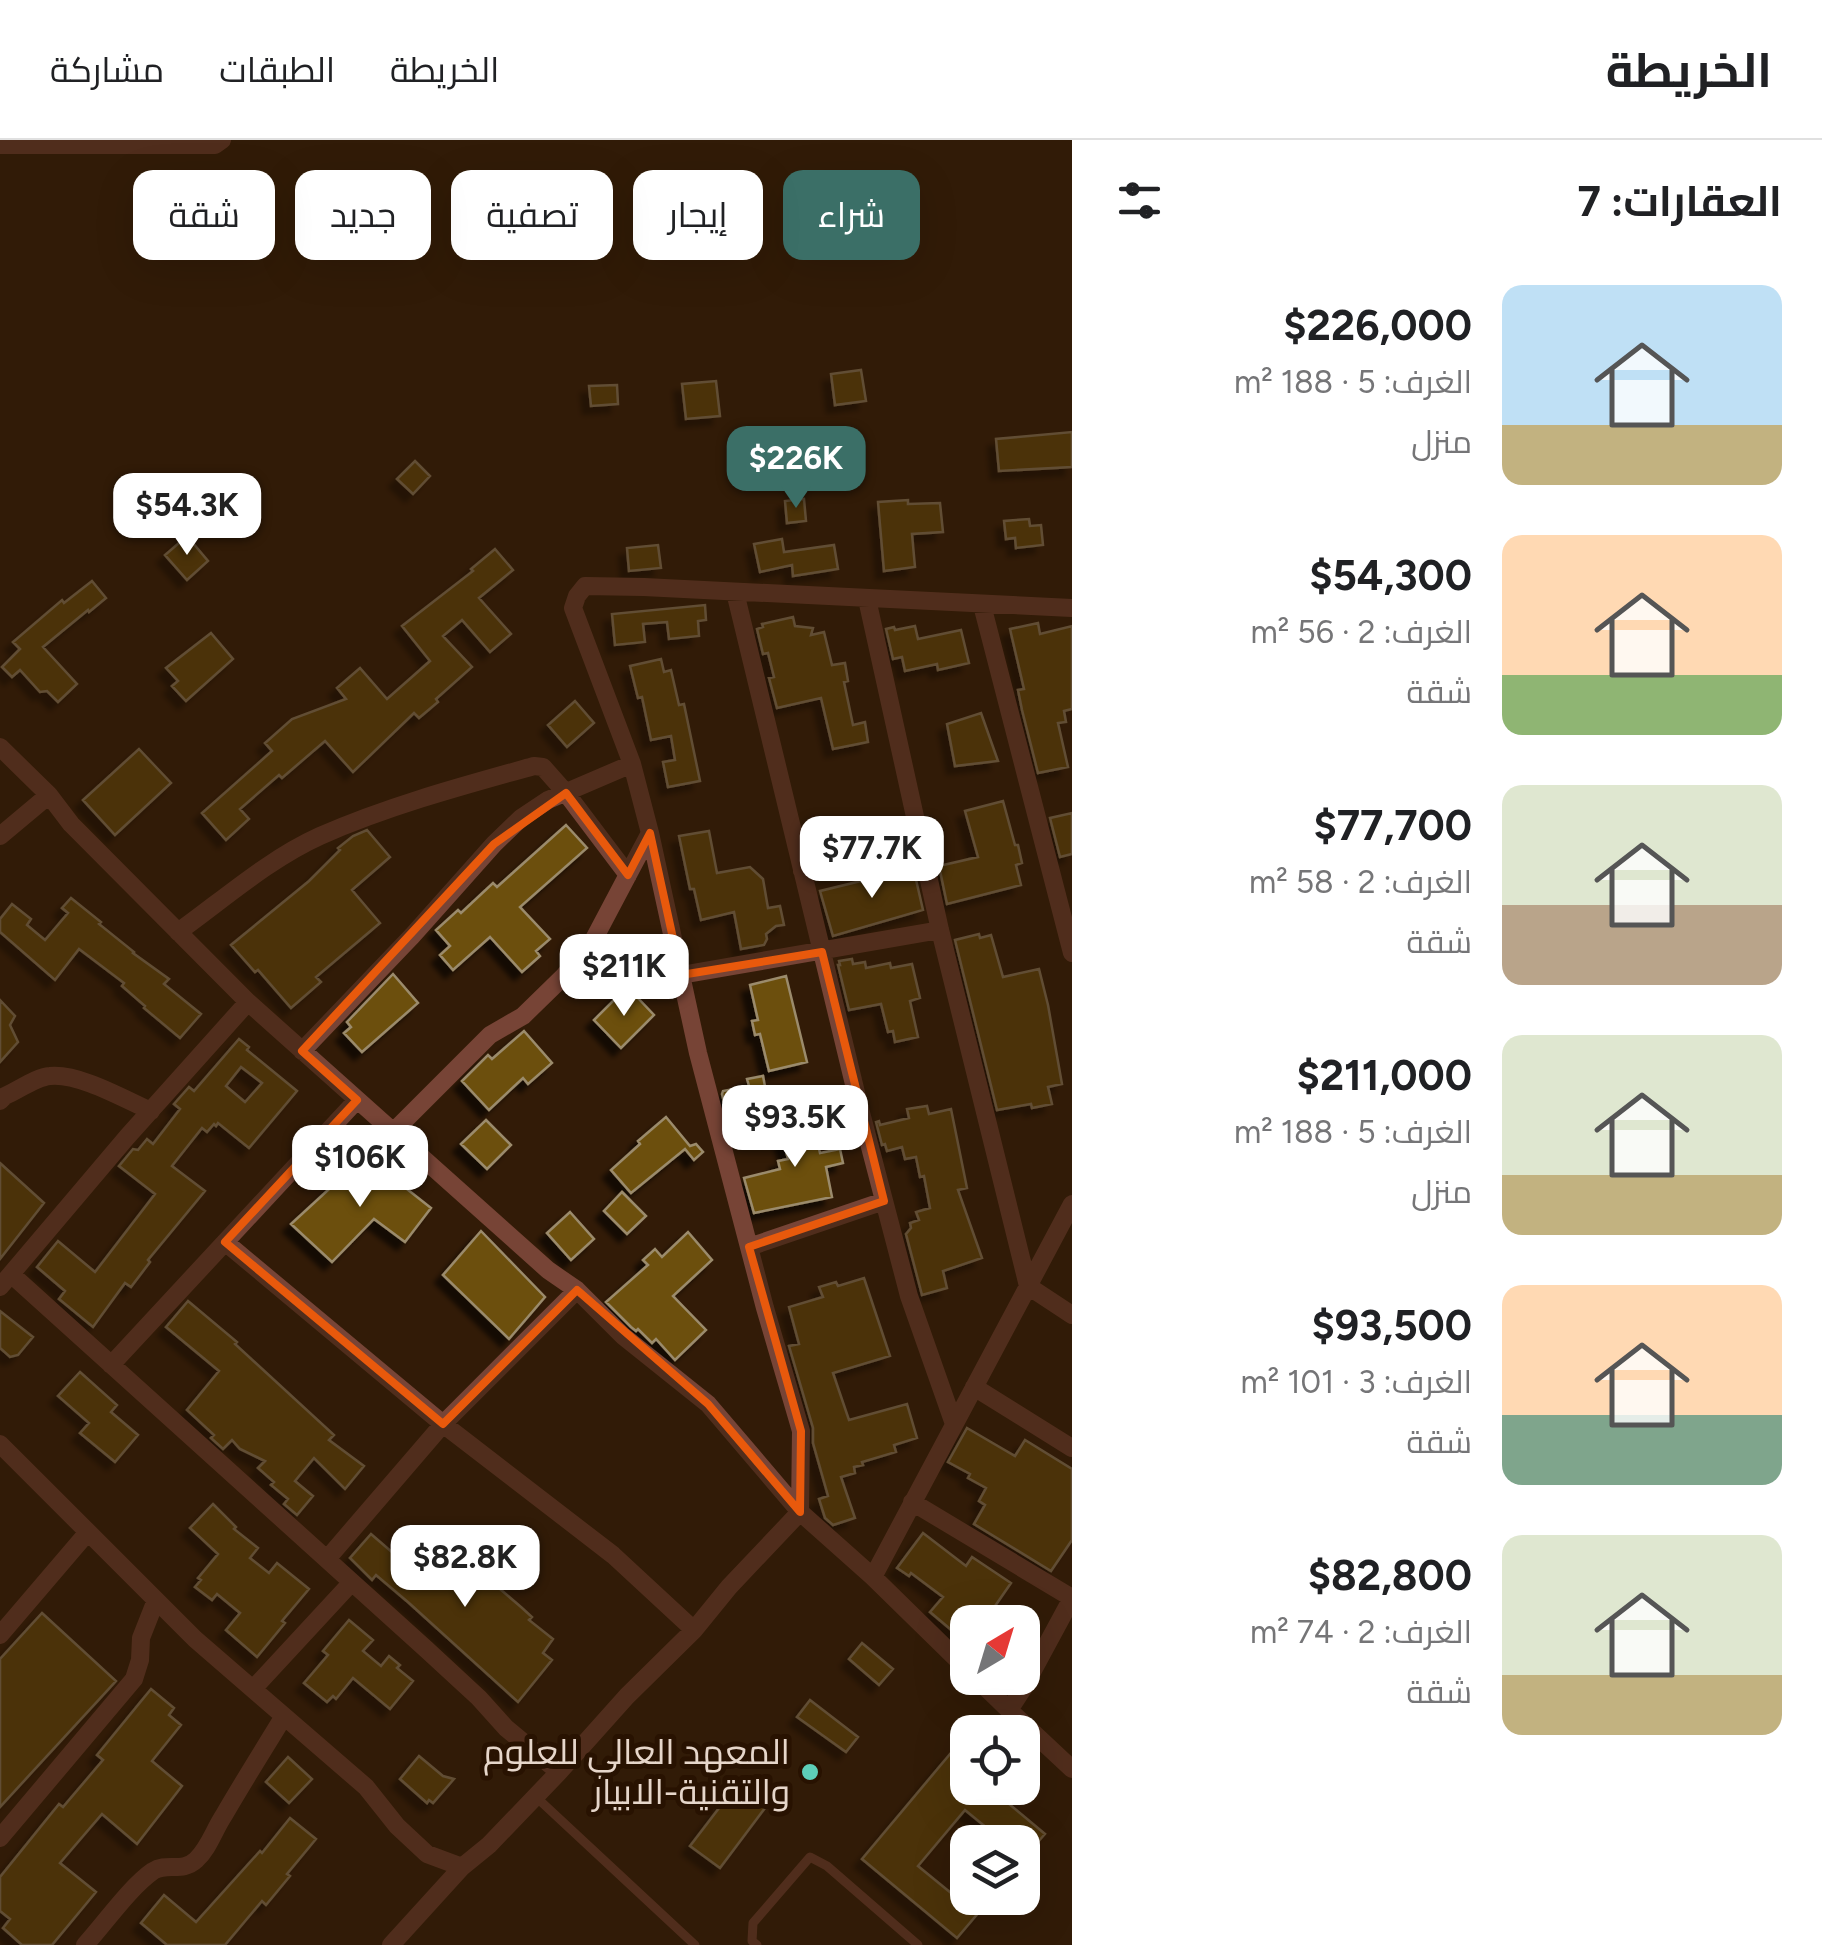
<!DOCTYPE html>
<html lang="ar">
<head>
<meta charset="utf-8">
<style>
	:root { --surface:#fff; --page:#f2f2f2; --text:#202124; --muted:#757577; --line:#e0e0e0; --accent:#3b6f67 }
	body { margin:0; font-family:Figtree,Cairo,sans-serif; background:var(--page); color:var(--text); direction:rtl; height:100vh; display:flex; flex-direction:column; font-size:38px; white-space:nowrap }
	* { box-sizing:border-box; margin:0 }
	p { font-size:32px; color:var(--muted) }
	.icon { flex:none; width:55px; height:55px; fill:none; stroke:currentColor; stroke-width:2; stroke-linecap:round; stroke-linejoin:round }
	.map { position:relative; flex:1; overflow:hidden; direction:ltr }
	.sheet { display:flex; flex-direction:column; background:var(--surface); width:750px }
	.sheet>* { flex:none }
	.banner { position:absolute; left:30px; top:30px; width:890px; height:90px; direction:rtl; display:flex; gap:20px }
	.needle { width:65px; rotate:38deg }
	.buttons { position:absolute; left:950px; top:1465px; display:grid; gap:20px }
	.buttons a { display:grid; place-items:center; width:90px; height:90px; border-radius:20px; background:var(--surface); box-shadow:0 10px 40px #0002; font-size:50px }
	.price { position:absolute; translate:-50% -85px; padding:0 22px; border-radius:20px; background:#fff; color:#222; font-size:32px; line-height:65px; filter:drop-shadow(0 2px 5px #0008) }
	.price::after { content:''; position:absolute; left:50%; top:60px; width:30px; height:22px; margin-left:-15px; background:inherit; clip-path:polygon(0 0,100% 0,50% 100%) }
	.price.on { background:var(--accent); color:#fff }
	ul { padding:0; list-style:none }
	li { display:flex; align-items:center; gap:30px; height:250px; padding:0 40px }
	li span { display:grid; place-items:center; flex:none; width:280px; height:200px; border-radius:20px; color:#555 }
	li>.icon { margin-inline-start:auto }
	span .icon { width:120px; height:120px; fill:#fffc; stroke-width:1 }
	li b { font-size:42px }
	h2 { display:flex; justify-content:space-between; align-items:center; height:120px; padding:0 40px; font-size:42px }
	.chip { padding:0 35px; border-radius:20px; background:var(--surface); box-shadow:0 10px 40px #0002; font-size:35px; line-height:90px }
	.chip.on { background:var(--accent); color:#fff }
	header { display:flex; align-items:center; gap:60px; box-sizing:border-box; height:140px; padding:0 50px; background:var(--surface); border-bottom:2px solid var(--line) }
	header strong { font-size:48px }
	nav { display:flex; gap:55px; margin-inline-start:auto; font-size:35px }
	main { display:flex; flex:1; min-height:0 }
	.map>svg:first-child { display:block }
</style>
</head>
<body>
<header>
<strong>الخريطة</strong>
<nav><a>الخريطة</a><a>الطبقات</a><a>مشاركة</a></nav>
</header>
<main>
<section class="sheet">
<h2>العقارات: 7<svg class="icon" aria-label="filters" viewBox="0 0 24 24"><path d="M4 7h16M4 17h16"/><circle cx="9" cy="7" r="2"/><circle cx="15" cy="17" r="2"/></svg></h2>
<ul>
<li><span style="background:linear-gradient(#bfe0f5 70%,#c2b280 0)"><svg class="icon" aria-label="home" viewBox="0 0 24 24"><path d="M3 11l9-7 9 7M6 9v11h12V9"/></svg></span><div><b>$226,000</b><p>الغرف: 5 · 188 m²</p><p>منزل</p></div></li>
<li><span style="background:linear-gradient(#ffd9b3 70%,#8fb573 0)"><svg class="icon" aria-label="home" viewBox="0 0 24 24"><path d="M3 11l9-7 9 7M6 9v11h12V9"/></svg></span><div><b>$54,300</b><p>الغرف: 2 · 56 m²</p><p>شقة</p></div></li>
<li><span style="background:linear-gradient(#dfe7d0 60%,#b9a48a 0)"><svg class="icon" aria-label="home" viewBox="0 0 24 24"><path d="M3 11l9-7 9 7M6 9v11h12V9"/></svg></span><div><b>$77,700</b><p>الغرف: 2 · 58 m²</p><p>شقة</p></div></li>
<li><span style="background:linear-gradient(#dfe7d0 70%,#c2b280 0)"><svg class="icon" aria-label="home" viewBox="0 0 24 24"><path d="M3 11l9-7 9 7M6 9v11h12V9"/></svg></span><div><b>$211,000</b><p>الغرف: 5 · 188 m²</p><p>منزل</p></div></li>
<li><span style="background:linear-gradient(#ffd9b3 65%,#7fa58c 0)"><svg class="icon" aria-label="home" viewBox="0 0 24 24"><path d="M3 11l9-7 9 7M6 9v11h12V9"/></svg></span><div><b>$93,500</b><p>الغرف: 3 · 101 m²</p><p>شقة</p></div></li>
<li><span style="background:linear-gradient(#dfe7d0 70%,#c2b280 0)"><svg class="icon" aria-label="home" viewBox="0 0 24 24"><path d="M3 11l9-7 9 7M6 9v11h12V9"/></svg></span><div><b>$82,800</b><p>الغرف: 2 · 74 m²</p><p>شقة</p></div></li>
</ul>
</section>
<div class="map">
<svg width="1072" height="1805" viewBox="0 0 1072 1805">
	<defs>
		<filter id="shadow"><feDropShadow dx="-8" dy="8" stdDeviation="2.5" flood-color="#0009"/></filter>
	</defs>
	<rect width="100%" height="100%" fill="#321b07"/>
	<!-- building -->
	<path fill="#6c500e" stroke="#9b8b6c" stroke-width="2.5" fill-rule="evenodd" filter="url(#shadow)" d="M861,230L866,261L835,265L831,234Z
		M716,241L720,276L686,279L682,244Z
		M617,245L618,264L591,266L589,246Z
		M1072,292V327L999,331L996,299Z
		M415,321L430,336L413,354L397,339Z
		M804,359L806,381L787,383L785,361Z
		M908,360V364L940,363L943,392L912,394L915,427L884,431L878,362Z
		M1029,379L1030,386L1041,385L1043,405L1016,408L1015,398L1006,399L1004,381Z
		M187,396L208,421L187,440L165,415Z
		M782,399L784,412L834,405L838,429L793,436L792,425L760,432L754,404Z
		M658,405L661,428L629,431L627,408Z
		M495,409L513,430L479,458L511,494L490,512L462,480L443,496L472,527L436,559L438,562L419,578L414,573L353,632L325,601L282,638L279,635L240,669L249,679L226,700L202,673L272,611L265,603L292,579L346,559L337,548L360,528L387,559L430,521L402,486L473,431L471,429Z
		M92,441L106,458L89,472L88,470L43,507L77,544L58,562L47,551L40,552L20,530L12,537L2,527L20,509L13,502L62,460L64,463Z
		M705,465L706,480L698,481L699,496L669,499L667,482L643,484L645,502L615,505L612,474Z
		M793,477L795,486L813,488L811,495L824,492L832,525L845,523L848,541L844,542L853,585L865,582L868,602L833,609L821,558L777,568L769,538L774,537L768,513L763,514L757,489L763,487L762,484Z
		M1038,483L1040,494L1072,486V569L1064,571L1066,582L1058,583L1068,627L1038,633L1022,570L1018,550L1024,549L1010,489Z
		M915,486L918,499L961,490L969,523L938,530L937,524L905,531L902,517L893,519L886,489L894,487L895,490Z
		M211,493L233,519L186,561L172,546L178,541L166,528Z
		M661,519L664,532L671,530L679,565L684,564L700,641L668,647L663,622L675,620L671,596L651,600L642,557L638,558L630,526Z
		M575,561L594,583L567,607L548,585Z
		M981,573L998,621L955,626L947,584Z
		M139,609L171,643L115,695L83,660Z
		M1003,661L1015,705H1018L1022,723L1016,725L1021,745L947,764L939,726L978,717L965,671Z
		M1072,673V714L1060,717L1050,678Z
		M566,685L587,708L520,767L550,799L536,811L540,816L522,832L490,797L453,830L440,815L450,806L436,790L458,770L461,773L493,743L497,747Z
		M367,690L390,717L352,750L380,783L316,837L321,842L291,868L258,830L255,832L231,805L309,741L340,710L338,708L353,696Z
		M709,691L717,733L750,727L763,739L768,768L780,766L784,785L776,786L766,794L767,799L764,805L741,809L734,772L701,780L694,749H690L679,696Z
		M910,729L911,732L914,731L923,770L833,796L820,751Z
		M71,758L101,782L99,784L134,812L133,813L169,839L164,844L201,874L180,898L144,868L145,866L122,846L124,843L79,809L55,840L0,792V779L12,764L31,779L27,785L45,800L68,773L62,768Z
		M979,794L980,798L991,795L1003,837L1039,829L1048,865L1062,944L1048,947L1052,964L1032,968L1031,964L997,970L955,800Z
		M852,819L853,824L865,822L866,828L890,823L891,828L912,824L920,858L910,861L918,897L895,902L893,891L888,892L881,864L849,870L838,825H840L839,821Z
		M393,834L418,863L362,912L344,893L351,887L347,882Z
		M786,836L807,922L769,931L760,894L755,895L752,881L758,880L750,845Z
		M622,852L630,860L635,855L654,875L621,908L594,880Z
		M0,860L15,876L10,885L18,902L0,922Z
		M524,891L552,923L528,944L523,938L489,970L462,941L488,915L492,919Z
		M239,899L249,907L247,910L297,951L249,1008L218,983L216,986L214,984L207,992L202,988L172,1026L205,1051L148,1120L150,1122L131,1147L125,1143L93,1187L59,1159L65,1151L37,1127L58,1101L95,1132L155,1054L119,1026L133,1009L138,1010L147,999L153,1004L180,969L174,964L189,947L194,951ZM241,927L262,943L245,962L226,946Z
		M763,936L769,967L775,966L778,981L731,990L722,954L723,951L749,946L747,939Z
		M927,966L929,974L951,969L967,1048L958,1050L982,1118L943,1131L947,1148L922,1155L906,1094L911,1088L910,1083L919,1080L916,1072L930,1068L924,1036L920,1037L916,1017L905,1019L902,1007L887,1011L885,1004L882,1005L876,982L879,981L880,985L909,978L907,969Z
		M810,972L820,1013L840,1009L843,1023L826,1027L832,1057L754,1073L744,1038L780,1029L778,1021L788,1019L778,980Z
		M666,977L690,1006L696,1004L703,1012L694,1020L685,1009L631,1053L611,1030L640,1004L638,1001Z
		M486,980L511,1005L487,1029L461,1004Z
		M365,1016L431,1068L405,1102L374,1079L332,1122L291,1084Z
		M0,1023L44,1063L0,1119Z
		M622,1052L646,1076L627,1094L604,1071Z
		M570,1072L594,1099L571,1120L547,1093Z
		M481,1091L545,1157L509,1199L443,1135Z
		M688,1092L712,1120L673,1156L706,1190L675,1220L656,1199L652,1203L638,1189L636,1191L631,1187L606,1162L648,1125L643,1120L655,1109L662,1117Z
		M864,1138L890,1216L833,1233L849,1280L907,1264L917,1298L894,1305L896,1312L862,1322L863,1325L854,1327L855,1333L841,1337L855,1378L833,1385L825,1378L819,1359L828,1356L813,1303V1288L789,1206L799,1204L789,1167L823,1157L819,1147L836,1142L838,1146Z
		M188,1161L237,1202L235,1204L334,1295L329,1300L364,1326L345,1349L314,1318L295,1341L313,1356L297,1375L284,1364L288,1359L271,1345L274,1342L258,1328L265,1321L240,1309L232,1300L223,1309L211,1298L214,1295L187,1270L219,1231L166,1187Z
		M0,1171L33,1197L18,1215L10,1217L0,1208Z
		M80,1232L117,1265L111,1272L138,1295L115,1322L80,1293L89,1283L58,1256Z
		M967,1288L1015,1316L1025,1300L1072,1329V1400L1051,1431L974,1384L985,1365L979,1361L986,1348L968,1338L970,1334L948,1322Z
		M213,1364L236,1387L234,1389L258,1408L250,1418L269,1433L277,1423L309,1449L282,1481L285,1483L257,1517L226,1490L240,1473L217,1454L212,1460L195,1447L201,1440L198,1438L218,1414L190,1388Z
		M923,1393L966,1426L972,1417L1011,1443L984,1482H968V1504L930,1472L943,1457L911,1433L909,1436L897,1428Z
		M371,1394L408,1426L437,1395L521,1467L532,1477L529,1480L553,1499L543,1513L552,1520L518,1562L409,1463L376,1435L372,1440L350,1418Z
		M42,1473L116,1541L0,1667V1519Z
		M349,1480L373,1500L363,1511L381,1526L389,1516L400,1525L397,1528L413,1541L390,1569L353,1538L336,1559L333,1556L327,1562L304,1543L328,1515L323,1511Z
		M862,1503L893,1529L879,1545L849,1519Z
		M151,1549L174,1568L169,1575L181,1585L152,1621L182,1646L137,1704L102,1674L60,1723L96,1752L52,1805H22L3,1788L10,1779L0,1771V1737L59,1664L63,1667L103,1620L97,1615Z
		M810,1560L858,1597L846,1612L797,1577Z
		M950,1614L968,1629V1648H990L1045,1694L1022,1720V1702H993L998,1697L965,1670L918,1726L951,1753L968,1733V1758H991L957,1798L862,1719Z
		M419,1616L443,1636L454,1639L433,1663L429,1660L427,1663L400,1639Z
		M288,1617L312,1639L289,1663L266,1642Z
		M742,1638L771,1660L720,1728L690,1706Z
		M290,1678L316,1699L287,1734L290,1736L266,1765L262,1761L225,1805H167L141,1783L164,1755L196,1782L260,1711L262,1713Z"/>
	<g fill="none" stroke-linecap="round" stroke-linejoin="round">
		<!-- service -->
		<path stroke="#774436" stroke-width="9" d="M536,1657L695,1805
			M757,1805L752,1801L753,1783L810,1717L827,1726L918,1805"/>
		<!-- minor -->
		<path stroke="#774436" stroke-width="18" d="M0,5H215L222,0
			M735,452L859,965L909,1156L954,1284
			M867,459L940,790L1028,1146L1072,1175
			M982,465L1072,813
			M0,607L49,655
			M0,696L49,655L71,684L248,862L548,1130L577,1150L623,1196L708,1264L800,1372L873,1437L968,1530
			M802,731L920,702
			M178,792C224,759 269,719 320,696C388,666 462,646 534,626L543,627L566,653L628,735
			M681,835L940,790
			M302,911L412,796L494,704L521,678L548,660L632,624
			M0,961L5,956C19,950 36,937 50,936C79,933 124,959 151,971
			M393,992L490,895L523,876L564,836L594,799L650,693
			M225,1102L443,1284L613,1415L694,1490
			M749,1107L884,1061
			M11,1134L426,1509L479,1558L506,1588L559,1632
			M0,1147L127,997L248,862
			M111,1225L357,960
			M974,1247L1072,1308
			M0,1304L195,1499L366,1647L397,1686L427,1714L462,1727L489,1705L559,1632L627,1556L694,1490L729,1447L800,1372L801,1291L765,1168L698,913L650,693L632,624L573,468L577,456L585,446L644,447L1072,468
			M912,1362L1072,1458
			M327,1419L443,1284L577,1150
			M873,1437L1072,1064
			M1072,1458L1024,1547L1009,1570L1072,1629
			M0,1495L88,1392
			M976,1538L1009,1570
			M253,1549L352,1442
			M0,1698L134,1539L140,1520L141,1498L156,1460
			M85,1805C105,1783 130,1747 153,1731C167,1722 182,1733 196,1720C209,1708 214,1690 224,1675C243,1642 264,1609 284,1576
			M391,1805L462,1727"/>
	</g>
	<!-- marked area -->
	<path d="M0 0H1072V1805H0ZM566,653L628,735L650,693L681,835L822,812L884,1061L749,1107L801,1291L800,1372L708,1264L577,1150L443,1284L225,1102L357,960L302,911L494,704Z" fill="#321b07" fill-opacity=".55" fill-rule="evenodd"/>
	<path fill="none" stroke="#e8590c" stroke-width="8" stroke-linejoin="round" d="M566,653L628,735L650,693L681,835L822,812L884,1061L749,1107L801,1291L800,1372L708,1264L577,1150L443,1284L225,1102L357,960L302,911L494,704Z"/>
	<!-- markers -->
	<circle fill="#5dceb8" stroke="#281201" stroke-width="4" cx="810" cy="1632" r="10"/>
	<g text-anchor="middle" stroke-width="10" stroke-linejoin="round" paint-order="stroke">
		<!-- poi labels -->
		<g font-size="35" fill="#e6d6ca" stroke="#281201" text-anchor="end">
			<text x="790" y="1624">المعهد العالي للعلوم<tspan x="790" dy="40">والتقنية-الابيار</tspan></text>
		</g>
	</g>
</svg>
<div class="buttons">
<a><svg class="needle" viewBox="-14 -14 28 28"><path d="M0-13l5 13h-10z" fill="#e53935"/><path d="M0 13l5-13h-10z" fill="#757577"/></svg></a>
<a><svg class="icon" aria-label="locate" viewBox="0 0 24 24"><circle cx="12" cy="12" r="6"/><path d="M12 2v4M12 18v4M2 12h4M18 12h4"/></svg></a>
<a><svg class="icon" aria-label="layers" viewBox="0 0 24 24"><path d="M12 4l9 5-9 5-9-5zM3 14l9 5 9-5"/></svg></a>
</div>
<b class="price on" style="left:796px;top:371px">$226K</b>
<b class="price" style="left:187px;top:418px">$54.3K</b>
<b class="price" style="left:872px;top:761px">$77.7K</b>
<b class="price" style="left:624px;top:879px">$211K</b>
<b class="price" style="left:795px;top:1030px">$93.5K</b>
<b class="price" style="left:360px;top:1070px">$106K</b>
<b class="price" style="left:465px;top:1470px">$82.8K</b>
<div class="banner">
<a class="chip on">شراء</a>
<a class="chip">إيجار</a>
<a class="chip">تصفية</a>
<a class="chip">جديد</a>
<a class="chip">شقة</a>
</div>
</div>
</main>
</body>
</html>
